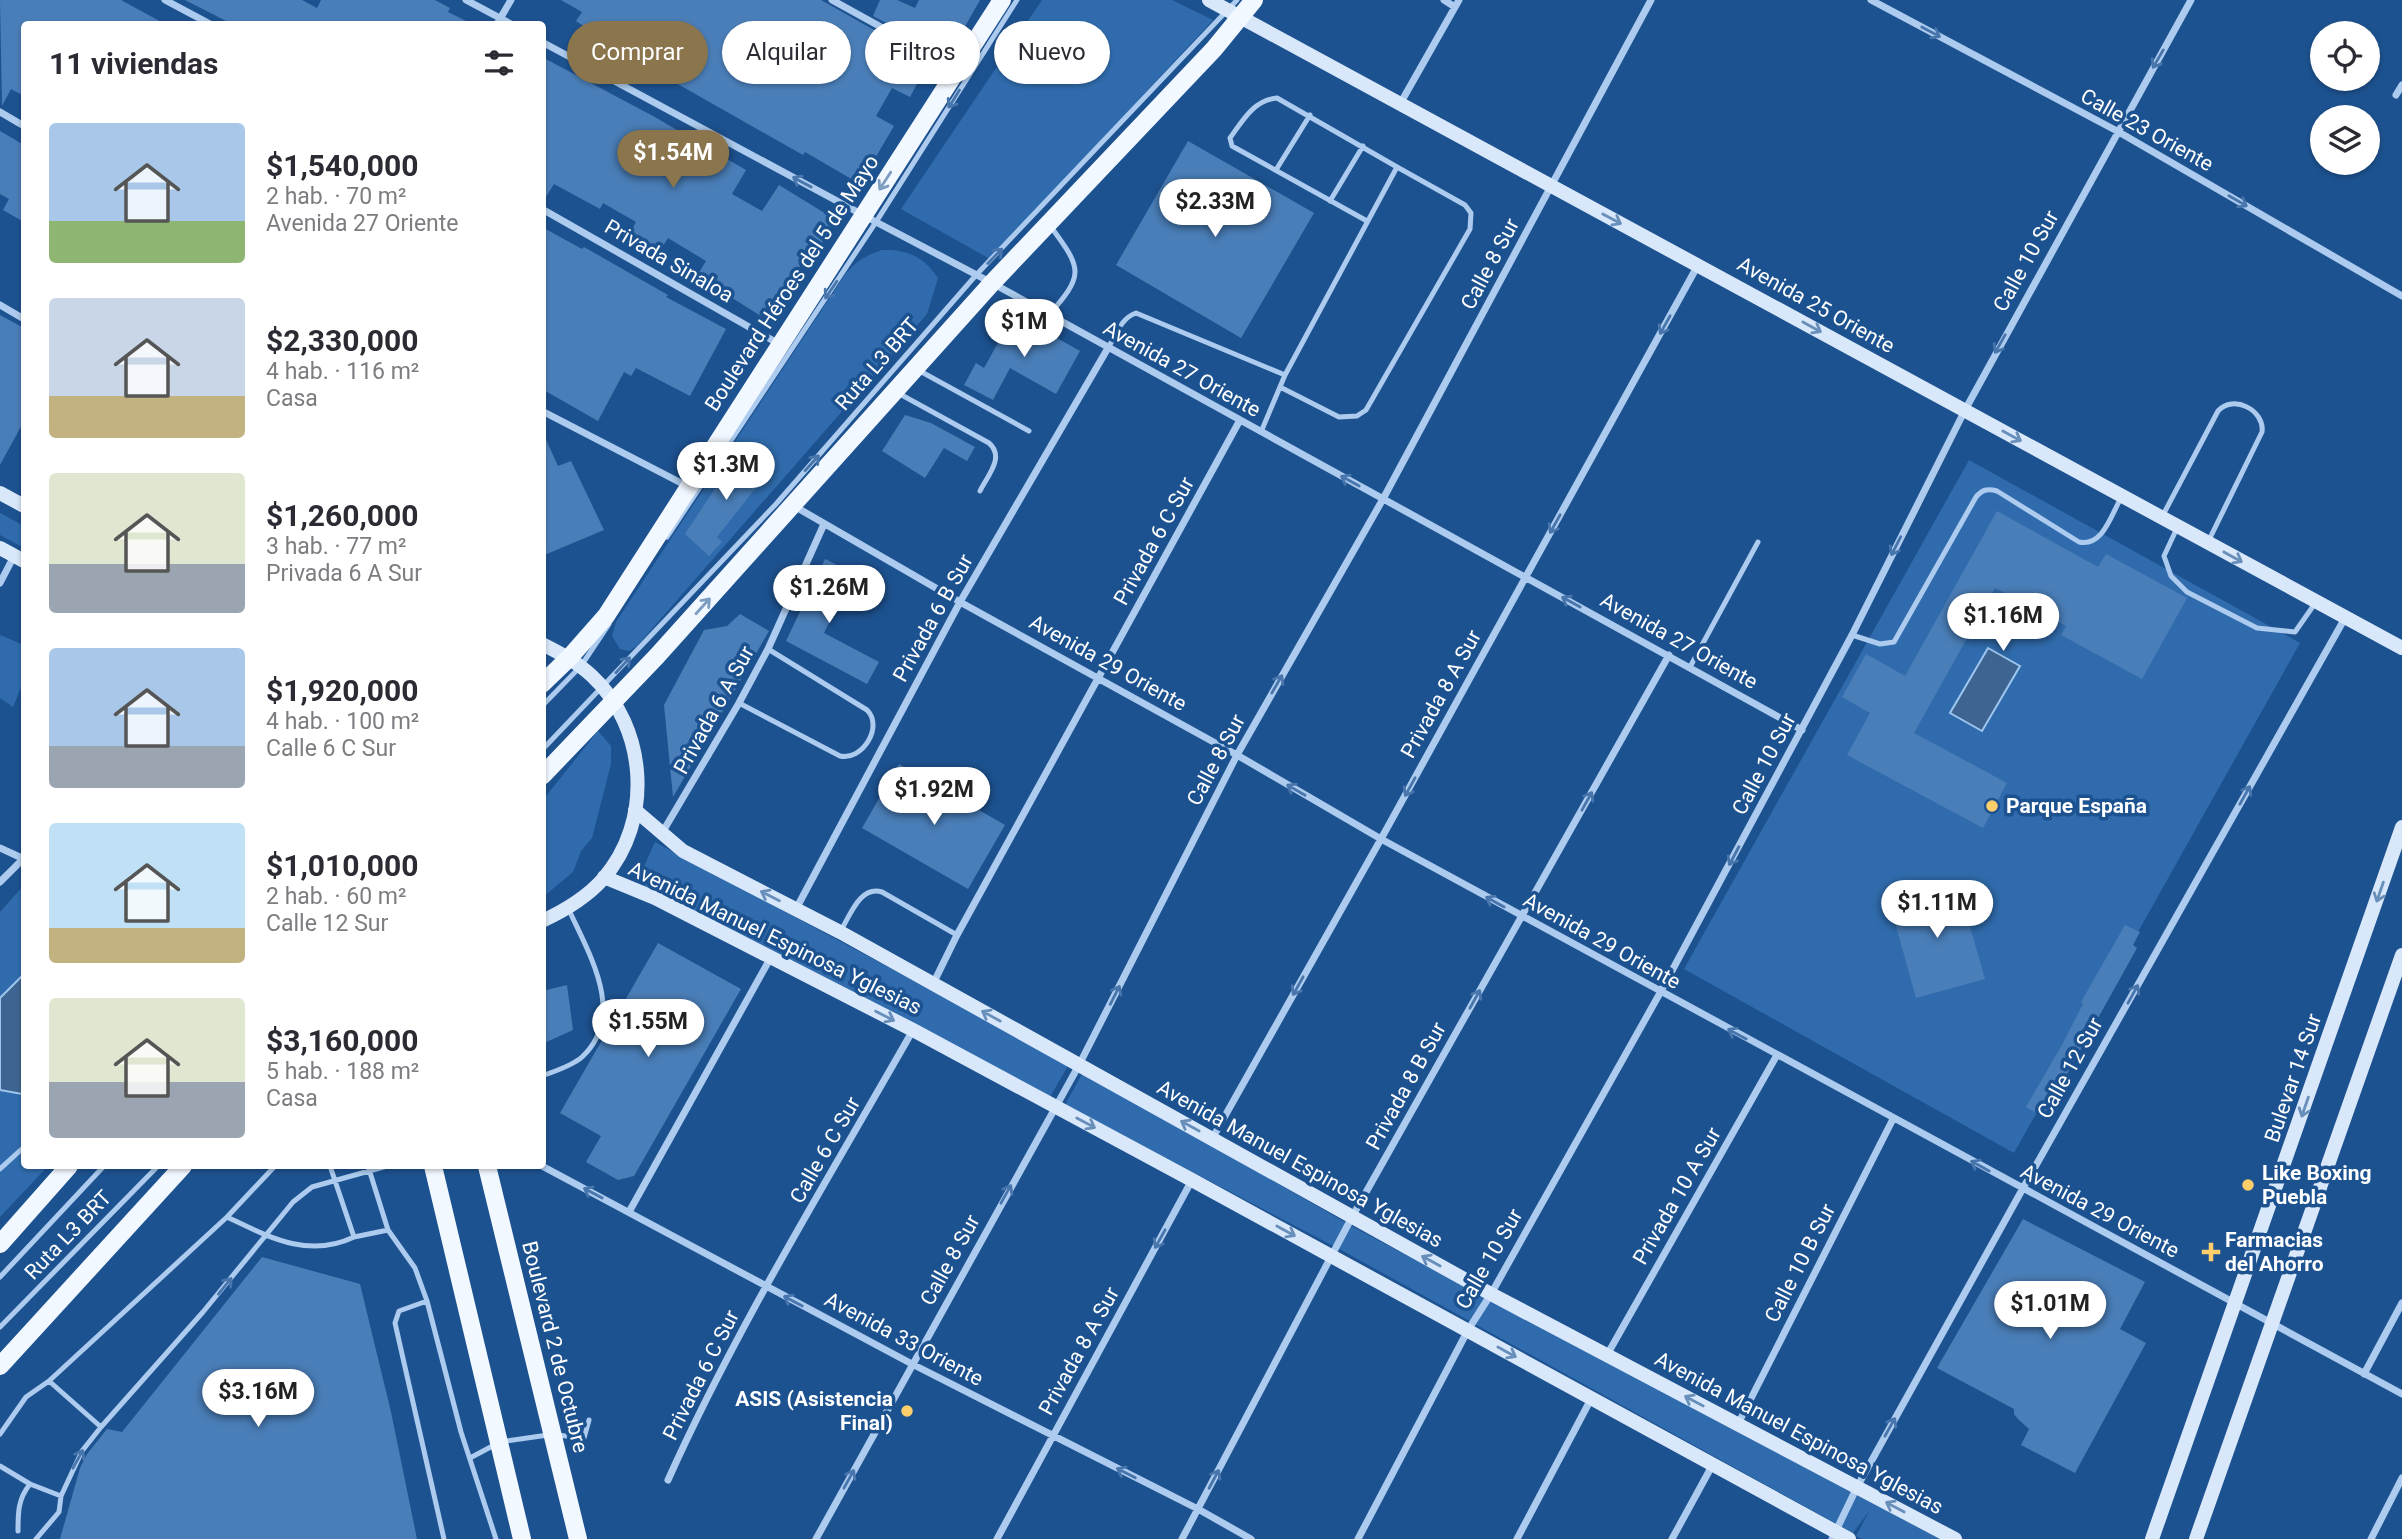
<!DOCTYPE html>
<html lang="es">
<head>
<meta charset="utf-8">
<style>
	:root { --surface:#fff; --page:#f7f7f7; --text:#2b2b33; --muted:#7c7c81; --accent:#8a754c }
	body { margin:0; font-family:Roboto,sans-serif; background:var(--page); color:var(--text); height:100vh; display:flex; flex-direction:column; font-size:26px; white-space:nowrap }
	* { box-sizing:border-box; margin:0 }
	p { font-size:23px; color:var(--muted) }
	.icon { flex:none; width:38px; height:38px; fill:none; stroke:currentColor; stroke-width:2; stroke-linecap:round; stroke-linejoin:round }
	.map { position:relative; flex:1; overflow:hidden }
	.side { position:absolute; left:21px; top:21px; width:525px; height:1148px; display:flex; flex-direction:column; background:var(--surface); border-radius:7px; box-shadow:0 2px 5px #0004 }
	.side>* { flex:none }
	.guide { position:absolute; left:567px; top:21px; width:665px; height:63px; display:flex; gap:14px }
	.controls { position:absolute; left:2310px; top:21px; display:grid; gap:14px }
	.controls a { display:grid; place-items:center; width:70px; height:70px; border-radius:50%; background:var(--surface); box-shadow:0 2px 5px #0004; font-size:35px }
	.price { position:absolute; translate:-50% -60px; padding:0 16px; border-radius:24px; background:#fff; color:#222; font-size:23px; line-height:46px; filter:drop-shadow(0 2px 4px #0008) }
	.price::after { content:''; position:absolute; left:50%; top:42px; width:21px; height:16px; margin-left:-10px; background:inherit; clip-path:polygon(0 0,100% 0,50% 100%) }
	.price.on { background:var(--accent); color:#fff }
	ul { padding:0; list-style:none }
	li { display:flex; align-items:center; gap:21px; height:175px; padding:0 28px }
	li span { display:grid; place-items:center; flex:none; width:196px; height:140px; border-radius:7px; color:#555 }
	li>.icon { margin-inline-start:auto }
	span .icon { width:84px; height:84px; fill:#fffc; stroke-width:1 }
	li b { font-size:30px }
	h2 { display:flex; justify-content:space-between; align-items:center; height:84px; padding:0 28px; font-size:30px }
	.pill { padding:0 24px; border-radius:32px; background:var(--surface); box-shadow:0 2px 5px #0004; font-size:24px; line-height:63px }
	.pill.on { background:var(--accent); color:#fff }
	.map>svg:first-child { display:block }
</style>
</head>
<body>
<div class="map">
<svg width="2402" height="1539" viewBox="0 0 2402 1539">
	<rect width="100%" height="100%" fill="#1d5290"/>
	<!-- green -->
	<path fill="#306cad" d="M1042,0H1172L1213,20L990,259L901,209Z
		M882,250C907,249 924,257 938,278L927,314L637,646L629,651L620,649L612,636L616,622L844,276C855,262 864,256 882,250Z
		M1969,460L2300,643L2014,1153L1684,969Z
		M0,513L24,526V548L0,535Z
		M0,635L24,645V680L13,707L0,698Z
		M598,731L611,746V764L592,838L581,851L573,872L543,897V800Z
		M655,842L1069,1064L1050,1097L637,882Z
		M24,885V1166H48L0,1217V912Z
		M1083,1072L1357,1229L1940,1539H1862L1856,1536L1870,1510L1853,1533L1343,1251L1065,1105Z"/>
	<!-- water -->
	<path fill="#3e6591" stroke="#9fc6ef" stroke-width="2" d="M1988,648L2020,666L1982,731L1950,713Z
		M24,974V1093L22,1094L0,1090V998Z"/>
	<!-- building -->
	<path fill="#4a7eb8" d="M0,0H121L165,24H24V96L11,89L2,106Z
		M185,0H302L317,8L321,0H435L450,8L448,12L472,24H232Z
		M561,0H821L929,61L910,97L892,88L876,116L894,126L860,184L805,152L803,155L632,58L576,21L582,12Z
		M880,0H897L915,8L919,0H980L959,37L922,42L873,16Z
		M542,57L653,116L746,170L732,194L762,211L779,185L836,220L821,245L815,241L772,313L761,316L697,276L706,261L668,238L658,254L628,236L636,222L603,203L600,209L554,184L542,203Z
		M0,131L24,145V222L3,210L9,199L0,194Z
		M1188,141L1314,213L1241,338L1116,265Z
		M542,227L582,249L584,247L668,295L666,297L726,329L690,396L636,368L631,376L624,372L598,421L542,389Z
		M1014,314L1080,351L1056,394L1010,368L993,400L964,385L976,363L984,368Z
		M0,315L24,328V421L0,465Z
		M905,415L931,423L975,447L967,461L944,448L925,478L882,451Z
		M542,431L558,466L571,461L604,530L542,556Z
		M740,451L769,471L717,537L722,542L709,556L685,534Z
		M1997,511L2098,567L2106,554L2187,598L2142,679L2061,635L2066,626L1995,588L1914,733L2007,783L1983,828L1847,755L1870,713L1842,697L1866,654L1905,676Z
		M825,559L853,573L824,633L879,662L867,684L786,641Z
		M740,614L769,631L673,797L664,705L704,630L727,626Z
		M899,764L1005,825L968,889L862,828Z
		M1947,883L1959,888L1985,979L1916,998L1891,908L1896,898Z
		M2125,925L2140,932L2133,945L2137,948L2043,1117L2026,1107L2063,1043L2083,1004L2081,1002Z
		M658,943L741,989L634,1176L618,1180L586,1162L601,1136L560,1113Z
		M567,985L573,1030L542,1044V991Z
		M2023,1219L2145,1282L2120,1329L2146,1343L2075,1473L2021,1445L2029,1429L2018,1419L2014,1414V1409L1937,1368Z
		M262,1257L360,1284L391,1412L417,1539H60L80,1468L87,1454L107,1429L122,1432Z"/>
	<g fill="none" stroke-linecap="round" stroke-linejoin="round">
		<!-- lane -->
		<path stroke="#accbee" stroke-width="5" d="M1276,170L1310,115
			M1330,201L1363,146
			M1367,221L1232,146L1230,138C1243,120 1254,100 1277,98L1397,167
			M1048,316C1084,275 1083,270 1051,227
			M1108,348C1116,335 1121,318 1136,313L1285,375
			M918,370L1029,431
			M898,393L989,443C1005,457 988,475 980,491
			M1261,432L1285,375L1397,167L1465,205L1471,213L1470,229L1366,410L1357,416L1339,417L1280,387
			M2163,515L2218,411C2233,394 2265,410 2262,432L2208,542
			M2177,528L2164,556L2171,576L2187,592L2257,628L2295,632L2316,602
			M667,537L876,222L1017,0
			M1852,635L1880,644L1894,642L1976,497C1982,490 1987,488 1997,491L2079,542C2103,547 2111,515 2121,498
			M1690,667L1758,542
			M739,703L840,756C862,761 884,727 867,710L768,649
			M542,706L581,666L609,624
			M542,750L776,504L977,274L1237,0
			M840,932C850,916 860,885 882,892L957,935
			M542,1076C555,1071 572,1066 582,1057C627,1015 589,954 569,910
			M0,1169L24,1147
			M227,1217C269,1237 308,1259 354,1237L330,1166
			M388,1230L415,1268L427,1301L461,1432L496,1539
			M354,1237L388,1230L368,1166
			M0,1277L104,1166
			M427,1301L399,1311L395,1323L444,1539
			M0,1327L158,1166
			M49,1381L101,1427
			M0,1434L26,1397L49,1381L227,1217L275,1166
			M557,1435L584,1438L589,1420
			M470,1458L500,1442L548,1435
			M0,1466L30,1484C18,1499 18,1512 18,1531
			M30,1484L61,1496
			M36,1539L59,1512L61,1496L82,1451L101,1427L203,1312L293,1202L312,1187L387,1166"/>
		<!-- street -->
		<path stroke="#accbee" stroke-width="7" d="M165,0L210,24
			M466,0L511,24
			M832,0L957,69
			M1444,0L1455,7
			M1871,0L2117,131L2402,296
			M497,24L511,0
			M542,42L876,222L992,283L1802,730
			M2396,95L2402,85
			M1400,104L1459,0
			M0,112L24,126
			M542,209L779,344
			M0,305L24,319
			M542,411L687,486
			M794,506L960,602L1237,755L1381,839L2402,1394
			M0,583L14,556
			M662,833L739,703L768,649L824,524
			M0,848L24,859
			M0,882L24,858
			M796,909L960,602L1108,348
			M933,984L957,935L1240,420
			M1212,1139L1381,839L1698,265
			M542,1166L912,1364L1198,1509L1251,1539
			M629,1212L771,957
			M1607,1355L1777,1055
			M2364,1374L2402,1303
			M1738,1424L1893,1119
			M668,1480C738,1324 829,1178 913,1030
			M816,1539L1079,1065L1237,755L1383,499L1651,0
			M997,1539L1192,1180
			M1182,1539L1352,1217L1669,655
			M1358,1539L1468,1330L1491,1294L1660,993L1852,635L1965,410L2191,0
			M1517,1539L1591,1399
			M1672,1539L1713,1464
			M1832,1539L1857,1487L2022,1190L2345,618
			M2371,1539L2402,1478"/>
		<!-- secondary -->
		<path stroke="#d8e8fa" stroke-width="14" d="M1209,0L2402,648
			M0,493L24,506
			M0,548L24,561
			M542,644C560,653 577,662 592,676C647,727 654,821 603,879C586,898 566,910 542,921
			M635,810L683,851L840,932L1491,1294L1955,1539
			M604,877L655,898L913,1030L1192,1180L1849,1539
			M2152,1539L2402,827
			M2196,1539L2402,955"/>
		<!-- primary -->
		<path stroke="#f2f8ff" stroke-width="18" d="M542,684L569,658L606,616L1002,0
			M542,776L657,656L992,283L1214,49L1254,0
			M433,1166L522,1539
			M487,1166L578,1539
			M0,1244L69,1166
			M0,1366L183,1166"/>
	</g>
	<!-- one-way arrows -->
	<defs><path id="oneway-shaft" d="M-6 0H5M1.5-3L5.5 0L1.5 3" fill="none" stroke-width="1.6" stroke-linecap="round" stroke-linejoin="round" transform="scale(1.75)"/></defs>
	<g stroke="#4876ac">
		<use href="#oneway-shaft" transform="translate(1931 32) rotate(28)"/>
		<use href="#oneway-shaft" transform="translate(2158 59) rotate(120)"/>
		<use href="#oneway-shaft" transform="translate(954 99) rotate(122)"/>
		<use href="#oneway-shaft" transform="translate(802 182) rotate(-152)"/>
		<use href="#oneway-shaft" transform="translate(2238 201) rotate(30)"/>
		<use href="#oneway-shaft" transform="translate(995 256) rotate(-46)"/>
		<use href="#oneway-shaft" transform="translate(831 290) rotate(124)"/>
		<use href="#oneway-shaft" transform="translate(1665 325) rotate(119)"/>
		<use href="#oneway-shaft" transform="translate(2000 344) rotate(119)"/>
		<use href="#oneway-shaft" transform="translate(812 463) rotate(-48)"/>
		<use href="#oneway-shaft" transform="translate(1350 481) rotate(-151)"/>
		<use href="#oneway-shaft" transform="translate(1555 524) rotate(119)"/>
		<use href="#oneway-shaft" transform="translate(1896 546) rotate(117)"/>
		<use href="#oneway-shaft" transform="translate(1571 602) rotate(-151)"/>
		<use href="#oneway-shaft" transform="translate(623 665) rotate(-47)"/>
		<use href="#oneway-shaft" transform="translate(1277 684) rotate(-60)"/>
		<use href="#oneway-shaft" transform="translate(1410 787) rotate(119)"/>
		<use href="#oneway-shaft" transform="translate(1296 790) rotate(-150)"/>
		<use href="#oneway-shaft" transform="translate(2245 795) rotate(-61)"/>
		<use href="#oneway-shaft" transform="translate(1587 801) rotate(-61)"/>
		<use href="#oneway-shaft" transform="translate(1734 856) rotate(118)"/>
		<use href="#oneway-shaft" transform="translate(1495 902) rotate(-151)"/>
		<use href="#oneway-shaft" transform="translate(1298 986) rotate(119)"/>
		<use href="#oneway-shaft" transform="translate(2133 994) rotate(-61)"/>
		<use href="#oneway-shaft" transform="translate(1115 995) rotate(-63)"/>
		<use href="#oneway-shaft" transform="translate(1475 999) rotate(-61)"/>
		<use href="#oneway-shaft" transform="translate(1737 1034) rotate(-152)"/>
		<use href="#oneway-shaft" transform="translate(1980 1166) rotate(-151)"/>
		<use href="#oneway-shaft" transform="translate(593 1193) rotate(-152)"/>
		<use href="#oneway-shaft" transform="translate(1006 1194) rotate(-61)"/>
		<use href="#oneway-shaft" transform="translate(1160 1239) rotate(119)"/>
		<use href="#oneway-shaft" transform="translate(225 1286) rotate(-51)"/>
		<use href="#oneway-shaft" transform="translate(793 1301) rotate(-152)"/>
		<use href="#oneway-shaft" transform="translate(1890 1427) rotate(-61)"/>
		<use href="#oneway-shaft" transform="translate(78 1459) rotate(-61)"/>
		<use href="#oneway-shaft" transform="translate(1126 1473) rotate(-153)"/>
		<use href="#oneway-shaft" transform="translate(849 1479) rotate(-61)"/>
		<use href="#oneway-shaft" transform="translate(1214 1479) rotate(-62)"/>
	</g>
	<g stroke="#7d9dc2">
		<use href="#oneway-shaft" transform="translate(885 181) rotate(123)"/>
		<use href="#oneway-shaft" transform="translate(703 606) rotate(-48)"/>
	</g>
	<g stroke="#688eba">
		<use href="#oneway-shaft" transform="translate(1612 219) rotate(28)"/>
		<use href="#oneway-shaft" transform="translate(1812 327) rotate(29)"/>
		<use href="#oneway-shaft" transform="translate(2012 436) rotate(29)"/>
		<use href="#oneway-shaft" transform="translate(2233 557) rotate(29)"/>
		<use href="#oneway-shaft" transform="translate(2380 892) rotate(109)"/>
		<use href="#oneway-shaft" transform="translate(770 896) rotate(-153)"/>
		<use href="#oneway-shaft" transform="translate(885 1016) rotate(27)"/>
		<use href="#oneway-shaft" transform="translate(991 1016) rotate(-151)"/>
		<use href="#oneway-shaft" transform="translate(2305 1107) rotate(109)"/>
		<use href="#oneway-shaft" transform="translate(1086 1123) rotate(28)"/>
		<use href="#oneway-shaft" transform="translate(1190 1126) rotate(-151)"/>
		<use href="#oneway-shaft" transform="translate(1286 1231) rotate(29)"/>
		<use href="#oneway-shaft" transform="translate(1431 1261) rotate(-151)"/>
		<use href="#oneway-shaft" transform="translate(1507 1352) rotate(29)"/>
		<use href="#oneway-shaft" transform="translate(1694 1401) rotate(-152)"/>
		<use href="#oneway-shaft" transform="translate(1895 1507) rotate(-152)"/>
	</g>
	<!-- markers -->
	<g fill="#fdcf6a" stroke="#1d5290" stroke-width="2.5">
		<circle cx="1992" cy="806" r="7"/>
		<circle cx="2248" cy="1185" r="7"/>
		<path d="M2207.5 1241.5h7v7h7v7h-7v7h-7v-7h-7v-7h7z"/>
		<circle cx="907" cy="1411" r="7"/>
	</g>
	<g text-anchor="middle" stroke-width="7" stroke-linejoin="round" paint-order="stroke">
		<!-- street labels -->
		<g font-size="21" fill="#fff" stroke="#1d5290">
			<text transform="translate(2147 130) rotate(29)" y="7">Calle 23 Oriente</text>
			<text transform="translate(669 261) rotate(30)" y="7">Privada Sinaloa</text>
			<text transform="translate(2026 261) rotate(-61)" y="7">Calle 10 Sur</text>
			<text transform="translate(1490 264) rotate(-62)" y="7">Calle 8 Sur</text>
			<text transform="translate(792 283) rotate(-57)" y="7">Boulevard Héroes del 5 de Mayo</text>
			<text transform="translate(1816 305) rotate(29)" y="7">Avenida 25 Oriente</text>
			<text transform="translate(877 364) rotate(-49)" y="7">Ruta L3 BRT</text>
			<text transform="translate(1182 369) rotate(29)" y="7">Avenida 27 Oriente</text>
			<text transform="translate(1154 541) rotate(-61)" y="7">Privada 6 C Sur</text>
			<text transform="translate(933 618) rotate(-61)" y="7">Privada 6 B Sur</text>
			<text transform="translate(1679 641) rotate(29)" y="7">Avenida 27 Oriente</text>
			<text transform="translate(1108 663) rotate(29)" y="7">Avenida 29 Oriente</text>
			<text transform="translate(1441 694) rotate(-61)" y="7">Privada 8 A Sur</text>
			<text transform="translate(714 710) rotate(-61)" y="7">Privada 6 A Sur</text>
			<text transform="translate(1216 760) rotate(-62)" y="7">Calle 8 Sur</text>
			<text transform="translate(1764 764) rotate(-62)" y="7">Calle 10 Sur</text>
			<text transform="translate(775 938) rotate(26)" y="7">Avenida Manuel Espinosa Yglesias</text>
			<text transform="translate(1602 941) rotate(29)" y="7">Avenida 29 Oriente</text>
			<text transform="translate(2070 1068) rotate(-61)" y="7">Calle 12 Sur</text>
			<text transform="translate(2293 1078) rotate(-71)" y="7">Bulevar 14 Sur</text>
			<text transform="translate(1406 1086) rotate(-61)" y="7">Privada 8 B Sur</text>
			<text transform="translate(825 1150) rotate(-60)" y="7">Calle 6 C Sur</text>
			<text transform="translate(1300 1164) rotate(29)" y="7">Avenida Manuel Espinosa Yglesias</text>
			<text transform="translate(1677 1196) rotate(-60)" y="7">Privada 10 A Sur</text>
			<text transform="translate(2100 1211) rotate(28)" y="7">Avenida 29 Oriente</text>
			<text transform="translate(68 1235) rotate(-46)" y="7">Ruta L3 BRT</text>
			<text transform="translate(1489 1259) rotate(-60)" y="7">Calle 10 Sur</text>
			<text transform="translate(950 1260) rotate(-61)" y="7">Calle 8 Sur</text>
			<text transform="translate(1800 1263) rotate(-63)" y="7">Calle 10 B Sur</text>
			<text transform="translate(904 1339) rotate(28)" y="7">Avenida 33 Oriente</text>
			<text transform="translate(555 1347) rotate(76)" y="7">Boulevard 2 de Octubre</text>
			<text transform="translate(1079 1351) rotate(-61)" y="7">Privada 8 A Sur</text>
			<text transform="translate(701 1375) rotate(-63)" y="7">Privada 6 C Sur</text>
			<text transform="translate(1799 1433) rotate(28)" y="7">Avenida Manuel Espinosa Yglesias</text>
		</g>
		<!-- poi labels -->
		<g font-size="21" font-weight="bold" fill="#fff" stroke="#1d5290" text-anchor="start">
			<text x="2006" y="813">Parque España</text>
			<text x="2262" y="1180">Like Boxing<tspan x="2262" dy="24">Puebla</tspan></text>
			<text x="2225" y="1247">Farmacias<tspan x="2225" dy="24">del Ahorro</tspan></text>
			<text x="893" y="1406" text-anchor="end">ASIS (Asistencia<tspan x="893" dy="24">Final)</tspan></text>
		</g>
	</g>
</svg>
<div class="controls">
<a><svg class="icon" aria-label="locate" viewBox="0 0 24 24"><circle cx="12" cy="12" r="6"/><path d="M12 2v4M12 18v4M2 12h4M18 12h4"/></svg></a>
<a><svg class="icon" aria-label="layers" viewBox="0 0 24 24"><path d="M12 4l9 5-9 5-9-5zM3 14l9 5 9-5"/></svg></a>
</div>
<b class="price on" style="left:673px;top:190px">$1.54M</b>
<b class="price" style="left:1215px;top:239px">$2.33M</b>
<b class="price" style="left:1024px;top:359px">$1M</b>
<b class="price" style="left:726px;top:502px">$1.3M</b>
<b class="price" style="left:829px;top:625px">$1.26M</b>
<b class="price" style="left:2003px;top:653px">$1.16M</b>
<b class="price" style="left:934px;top:827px">$1.92M</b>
<b class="price" style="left:1937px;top:940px">$1.11M</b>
<b class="price" style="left:648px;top:1059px">$1.55M</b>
<b class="price" style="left:2050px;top:1341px">$1.01M</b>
<b class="price" style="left:258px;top:1429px">$3.16M</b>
<div class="guide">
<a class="pill on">Comprar</a>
<a class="pill">Alquilar</a>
<a class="pill">Filtros</a>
<a class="pill">Nuevo</a>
</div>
<section class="side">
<h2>11 viviendas<svg class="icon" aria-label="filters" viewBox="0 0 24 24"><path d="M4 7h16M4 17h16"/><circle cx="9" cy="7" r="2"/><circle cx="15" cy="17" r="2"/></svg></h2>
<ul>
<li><span style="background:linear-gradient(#a9c7e8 70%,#8fb573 0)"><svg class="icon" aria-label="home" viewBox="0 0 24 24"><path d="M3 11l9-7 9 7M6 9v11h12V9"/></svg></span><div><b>$1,540,000</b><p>2 hab. · 70 m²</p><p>Avenida 27 Oriente</p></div></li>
<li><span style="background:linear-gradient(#c9d6e8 70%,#c2b280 0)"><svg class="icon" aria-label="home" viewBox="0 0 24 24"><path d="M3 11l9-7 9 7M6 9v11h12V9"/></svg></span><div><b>$2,330,000</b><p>4 hab. · 116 m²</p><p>Casa</p></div></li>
<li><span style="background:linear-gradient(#dfe7d0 65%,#9aa5b1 0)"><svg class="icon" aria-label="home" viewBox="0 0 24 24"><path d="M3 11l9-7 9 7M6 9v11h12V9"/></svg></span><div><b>$1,260,000</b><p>3 hab. · 77 m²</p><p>Privada 6 A Sur</p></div></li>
<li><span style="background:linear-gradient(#a9c7e8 70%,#9aa5b1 0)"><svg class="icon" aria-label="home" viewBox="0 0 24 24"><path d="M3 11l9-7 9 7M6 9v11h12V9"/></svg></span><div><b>$1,920,000</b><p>4 hab. · 100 m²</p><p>Calle 6 C Sur</p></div></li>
<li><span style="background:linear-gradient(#bfe0f5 75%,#c2b280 0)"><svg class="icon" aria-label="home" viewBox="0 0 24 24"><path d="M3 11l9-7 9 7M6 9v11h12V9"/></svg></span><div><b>$1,010,000</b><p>2 hab. · 60 m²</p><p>Calle 12 Sur</p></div></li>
<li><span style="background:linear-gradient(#dfe7d0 60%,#9aa5b1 0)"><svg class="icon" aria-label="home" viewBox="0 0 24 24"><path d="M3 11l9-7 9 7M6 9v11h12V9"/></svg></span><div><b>$3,160,000</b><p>5 hab. · 188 m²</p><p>Casa</p></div></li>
</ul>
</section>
</div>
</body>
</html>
